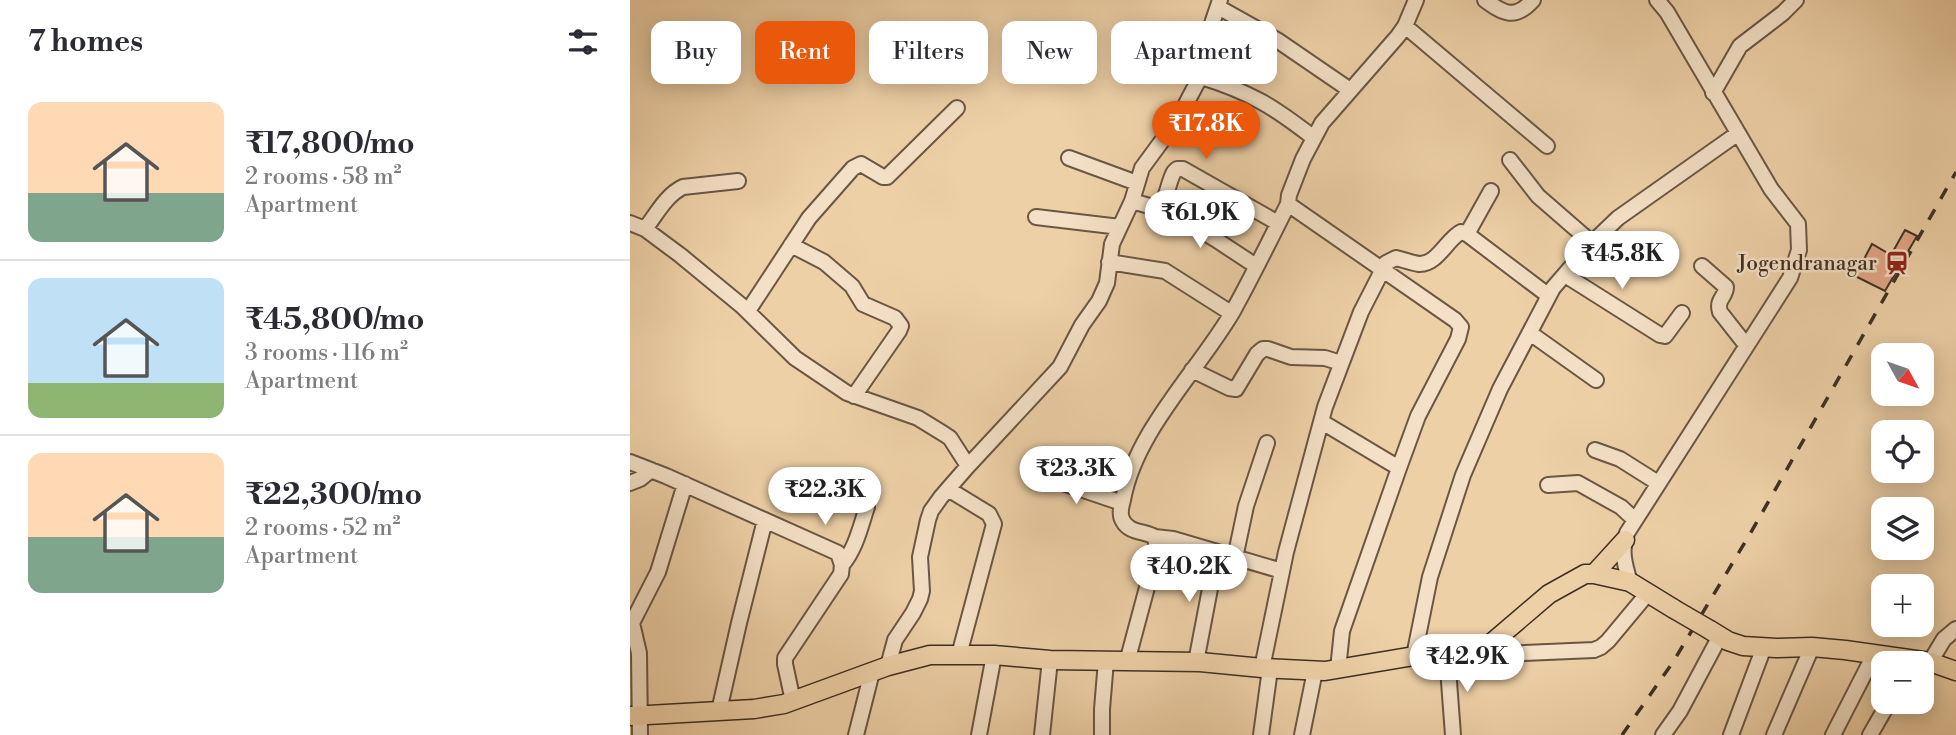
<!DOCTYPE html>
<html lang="en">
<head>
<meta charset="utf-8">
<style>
	:root { --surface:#fff; --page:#f7f7f7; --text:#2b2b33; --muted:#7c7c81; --line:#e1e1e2; --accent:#ea580c }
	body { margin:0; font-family:"Libre Bodoni",serif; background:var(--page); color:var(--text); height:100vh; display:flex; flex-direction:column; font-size:26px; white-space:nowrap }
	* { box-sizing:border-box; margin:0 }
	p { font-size:23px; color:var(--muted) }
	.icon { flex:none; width:38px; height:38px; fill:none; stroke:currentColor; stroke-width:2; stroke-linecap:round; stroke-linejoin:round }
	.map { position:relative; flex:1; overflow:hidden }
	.panel { display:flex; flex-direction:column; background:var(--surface); width:630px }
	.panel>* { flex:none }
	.banner { position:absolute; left:21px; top:21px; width:665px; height:63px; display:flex; gap:14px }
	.needle { width:46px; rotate:130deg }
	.controls { position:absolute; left:1241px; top:343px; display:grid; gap:14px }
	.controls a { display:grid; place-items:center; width:63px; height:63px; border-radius:14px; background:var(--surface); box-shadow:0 4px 18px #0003; font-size:35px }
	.price { position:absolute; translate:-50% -60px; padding:0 16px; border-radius:24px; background:#fff; color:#222; font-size:23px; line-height:46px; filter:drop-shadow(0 2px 4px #0008) }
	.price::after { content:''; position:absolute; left:50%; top:42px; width:21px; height:16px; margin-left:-10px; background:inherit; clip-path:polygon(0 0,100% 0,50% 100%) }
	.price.selected { background:var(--accent); color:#fff }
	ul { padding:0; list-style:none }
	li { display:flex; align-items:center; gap:21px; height:175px; padding:0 28px }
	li+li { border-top:2px solid var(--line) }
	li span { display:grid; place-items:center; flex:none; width:196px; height:140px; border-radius:14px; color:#555 }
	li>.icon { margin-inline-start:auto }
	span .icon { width:84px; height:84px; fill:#fffc; stroke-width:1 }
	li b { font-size:30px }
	h2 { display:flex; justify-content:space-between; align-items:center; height:84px; padding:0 28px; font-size:30px }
	.pill { padding:0 24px; border-radius:14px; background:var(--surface); box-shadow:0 4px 18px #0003; font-size:24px; line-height:63px }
	.pill.selected { background:var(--accent); color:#fff }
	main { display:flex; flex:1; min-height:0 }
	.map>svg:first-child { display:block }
</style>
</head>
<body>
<main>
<section class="panel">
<h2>7 homes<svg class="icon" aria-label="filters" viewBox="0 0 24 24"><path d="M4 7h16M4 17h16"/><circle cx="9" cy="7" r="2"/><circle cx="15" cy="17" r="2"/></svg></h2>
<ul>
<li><span style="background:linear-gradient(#ffd9b3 65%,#7fa58c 0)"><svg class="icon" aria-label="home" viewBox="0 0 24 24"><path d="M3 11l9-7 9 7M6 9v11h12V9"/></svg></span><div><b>₹17,800/mo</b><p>2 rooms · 58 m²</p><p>Apartment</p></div></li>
<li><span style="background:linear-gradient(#bfe0f5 75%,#8fb573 0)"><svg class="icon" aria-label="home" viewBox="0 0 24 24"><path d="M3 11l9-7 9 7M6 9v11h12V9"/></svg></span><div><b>₹45,800/mo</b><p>3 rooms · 116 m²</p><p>Apartment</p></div></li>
<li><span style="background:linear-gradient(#ffd9b3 60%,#7fa58c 0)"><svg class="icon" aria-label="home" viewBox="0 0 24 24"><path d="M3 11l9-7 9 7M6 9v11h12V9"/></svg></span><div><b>₹22,300/mo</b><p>2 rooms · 52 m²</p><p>Apartment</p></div></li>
</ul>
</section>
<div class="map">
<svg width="1326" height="735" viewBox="0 0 1326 735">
	<rect width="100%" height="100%" fill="#eed0a7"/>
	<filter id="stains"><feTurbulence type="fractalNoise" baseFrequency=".00286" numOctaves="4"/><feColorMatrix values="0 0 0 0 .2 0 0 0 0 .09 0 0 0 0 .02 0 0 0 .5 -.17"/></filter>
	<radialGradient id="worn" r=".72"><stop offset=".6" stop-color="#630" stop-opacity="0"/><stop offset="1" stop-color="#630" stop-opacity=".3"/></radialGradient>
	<!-- building -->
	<path fill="#e3a786" stroke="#3d2f23" stroke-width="2" d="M1275,230L1287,236L1255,291L1225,276L1242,244L1261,255Z"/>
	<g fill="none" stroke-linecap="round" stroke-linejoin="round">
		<!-- minor casing -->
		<g stroke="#695744" stroke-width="18">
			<path id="minor" d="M855,0C874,14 885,20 903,0
				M588,7L647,40L720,90
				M775,26L917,146
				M495,58C542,69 588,78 630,101C649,111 667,125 684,138
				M1083,93L1110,46L1153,13L1166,0
				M439,158L507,183
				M880,160L908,196L962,243
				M502,201L526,208C538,201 537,184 544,172L547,169H553L648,223
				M658,204L825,320L831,327L828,339L788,416L769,468L712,631L708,669
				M531,206L585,239L626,266
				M406,217L490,227
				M0,223L15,229L50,255L112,306L165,358L217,393L288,418L314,434L320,438L338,466
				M15,229C26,215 36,195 53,187L108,181
				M837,234L861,191
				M161,245L194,262L222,286L233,304L265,318L271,326L269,331L224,396
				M479,262L535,271L601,313
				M1072,266L1096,287C1096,297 1086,299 1090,312L1116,345
				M935,275L1030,335L1035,336L1052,313
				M118,311L179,218L223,168L231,164L253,177H257L327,108
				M900,333L966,380
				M562,370L599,388L606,389L627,354L633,349H638L661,357L695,358L711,363
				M692,422L769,468
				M965,450L990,459L1028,483
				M0,462L36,476L208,553L212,565L211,574L155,658V664L163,701
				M412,476L492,503
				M0,483L10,479L21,470
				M918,485L948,483L991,507L1005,520
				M318,489L359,514L364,524L329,655
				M525,537L543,539L652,571
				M605,558L616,506L637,443
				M212,565C226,548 230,528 237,507
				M1000,582C995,566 990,549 997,533L1160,278L1169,250L1168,224L1141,189L1037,12L1027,0
				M858,646L866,652L873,654L964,650L971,647L978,641L1018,593
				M817,655L823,735
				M784,656L800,577L833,475L870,389L923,288L962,243L988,218L1107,134
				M497,662L527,550L525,537C515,531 499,533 493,521C489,515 491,507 493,500C505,432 567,372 602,313C622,277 640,240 658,204L659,195L673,159L692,123L768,36L775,26L786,0
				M566,662L587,552
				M1300,662L1314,639L1326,629
				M258,666L265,640L283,613L290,599L292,591L290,557L298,520L301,511L311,497L338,466L430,367L452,325L469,301L477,283L482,244L502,201L512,168L548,119L567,83L570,75L574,47L590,0
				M632,668L656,552L695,407L731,312L756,263L766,258C774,260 782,263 789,264C807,265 817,239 831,232L837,234L919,296
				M89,711L109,623L135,520
				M10,735L9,653L2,623L28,572L55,484
				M226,735L242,672
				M349,735L364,655
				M412,735L420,660
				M472,735V709L476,661
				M631,735L640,669
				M672,735L685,671
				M1033,735L1050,711L1090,636
				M1101,735L1134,647
				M1144,735L1182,647
				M1203,735L1244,655
				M1240,735L1259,702"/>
		</g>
		<!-- major casing -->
		<g stroke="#3d2f23" stroke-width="21">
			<path id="major" d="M964,574L995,540
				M1080,630L1098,641L1113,646L1146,648L1182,647L1215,650L1300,662L1326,671
				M0,716L124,709L154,704L258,666L300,655H364L420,660L570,662L632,668L695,671L784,656L817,655L858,646L919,594L955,574H964L1000,582L1044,609"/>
		</g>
		<!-- minor -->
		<use href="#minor" stroke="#f4e0c6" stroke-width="14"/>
		<!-- major -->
		<use href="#major" stroke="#eed0a7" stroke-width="18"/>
		<!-- rail -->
		<path stroke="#3d2f23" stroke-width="3.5" stroke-dasharray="12 12" stroke-linecap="butt" d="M992,735L1043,662L1120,534L1326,172"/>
		<!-- major-bridge casing -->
		<g stroke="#3d2f23" stroke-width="21" stroke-linecap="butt">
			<path id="major-bridge" d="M1044,609L1080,630"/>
		</g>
		<!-- major-bridge -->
		<use href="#major-bridge" stroke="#eed0a7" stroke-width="18"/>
	</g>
	<!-- icons -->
	<defs>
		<g id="station-bare" transform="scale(1.89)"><path d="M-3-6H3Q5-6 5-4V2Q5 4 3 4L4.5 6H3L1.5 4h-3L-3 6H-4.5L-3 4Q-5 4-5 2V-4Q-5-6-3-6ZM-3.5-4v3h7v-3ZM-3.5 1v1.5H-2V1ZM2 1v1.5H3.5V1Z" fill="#8f2418" stroke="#f4e0c6" stroke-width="2.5" paint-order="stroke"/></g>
	</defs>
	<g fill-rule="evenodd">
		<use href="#station-bare" x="1267" y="263"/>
	</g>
	<g text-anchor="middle" stroke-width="5" stroke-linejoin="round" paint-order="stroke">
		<!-- poi labels -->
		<g font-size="21" fill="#3d2f23" stroke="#f4e0c6" text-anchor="end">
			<text x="1247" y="270">Jogendranagar</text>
		</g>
	</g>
	<rect width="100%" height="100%" filter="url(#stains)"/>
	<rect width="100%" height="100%" fill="url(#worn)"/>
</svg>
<div class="controls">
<a><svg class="needle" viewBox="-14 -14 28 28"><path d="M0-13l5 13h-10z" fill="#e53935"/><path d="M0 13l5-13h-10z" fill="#7c7c81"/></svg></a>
<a><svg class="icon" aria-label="locate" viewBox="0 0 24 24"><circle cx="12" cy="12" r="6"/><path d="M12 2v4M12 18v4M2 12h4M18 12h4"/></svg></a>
<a><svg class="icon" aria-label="layers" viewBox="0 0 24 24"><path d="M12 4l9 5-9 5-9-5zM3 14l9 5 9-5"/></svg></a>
<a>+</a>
<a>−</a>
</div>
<b class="price selected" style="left:576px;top:161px">₹17.8K</b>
<b class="price" style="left:570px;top:250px">₹61.9K</b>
<b class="price" style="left:992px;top:291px">₹45.8K</b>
<b class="price" style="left:446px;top:506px">₹23.3K</b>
<b class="price" style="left:195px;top:527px">₹22.3K</b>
<b class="price" style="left:559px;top:604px">₹40.2K</b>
<b class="price" style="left:837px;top:694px">₹42.9K</b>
<div class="banner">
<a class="pill">Buy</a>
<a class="pill selected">Rent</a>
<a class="pill">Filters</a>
<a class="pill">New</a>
<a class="pill">Apartment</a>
</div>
</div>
</main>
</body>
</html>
